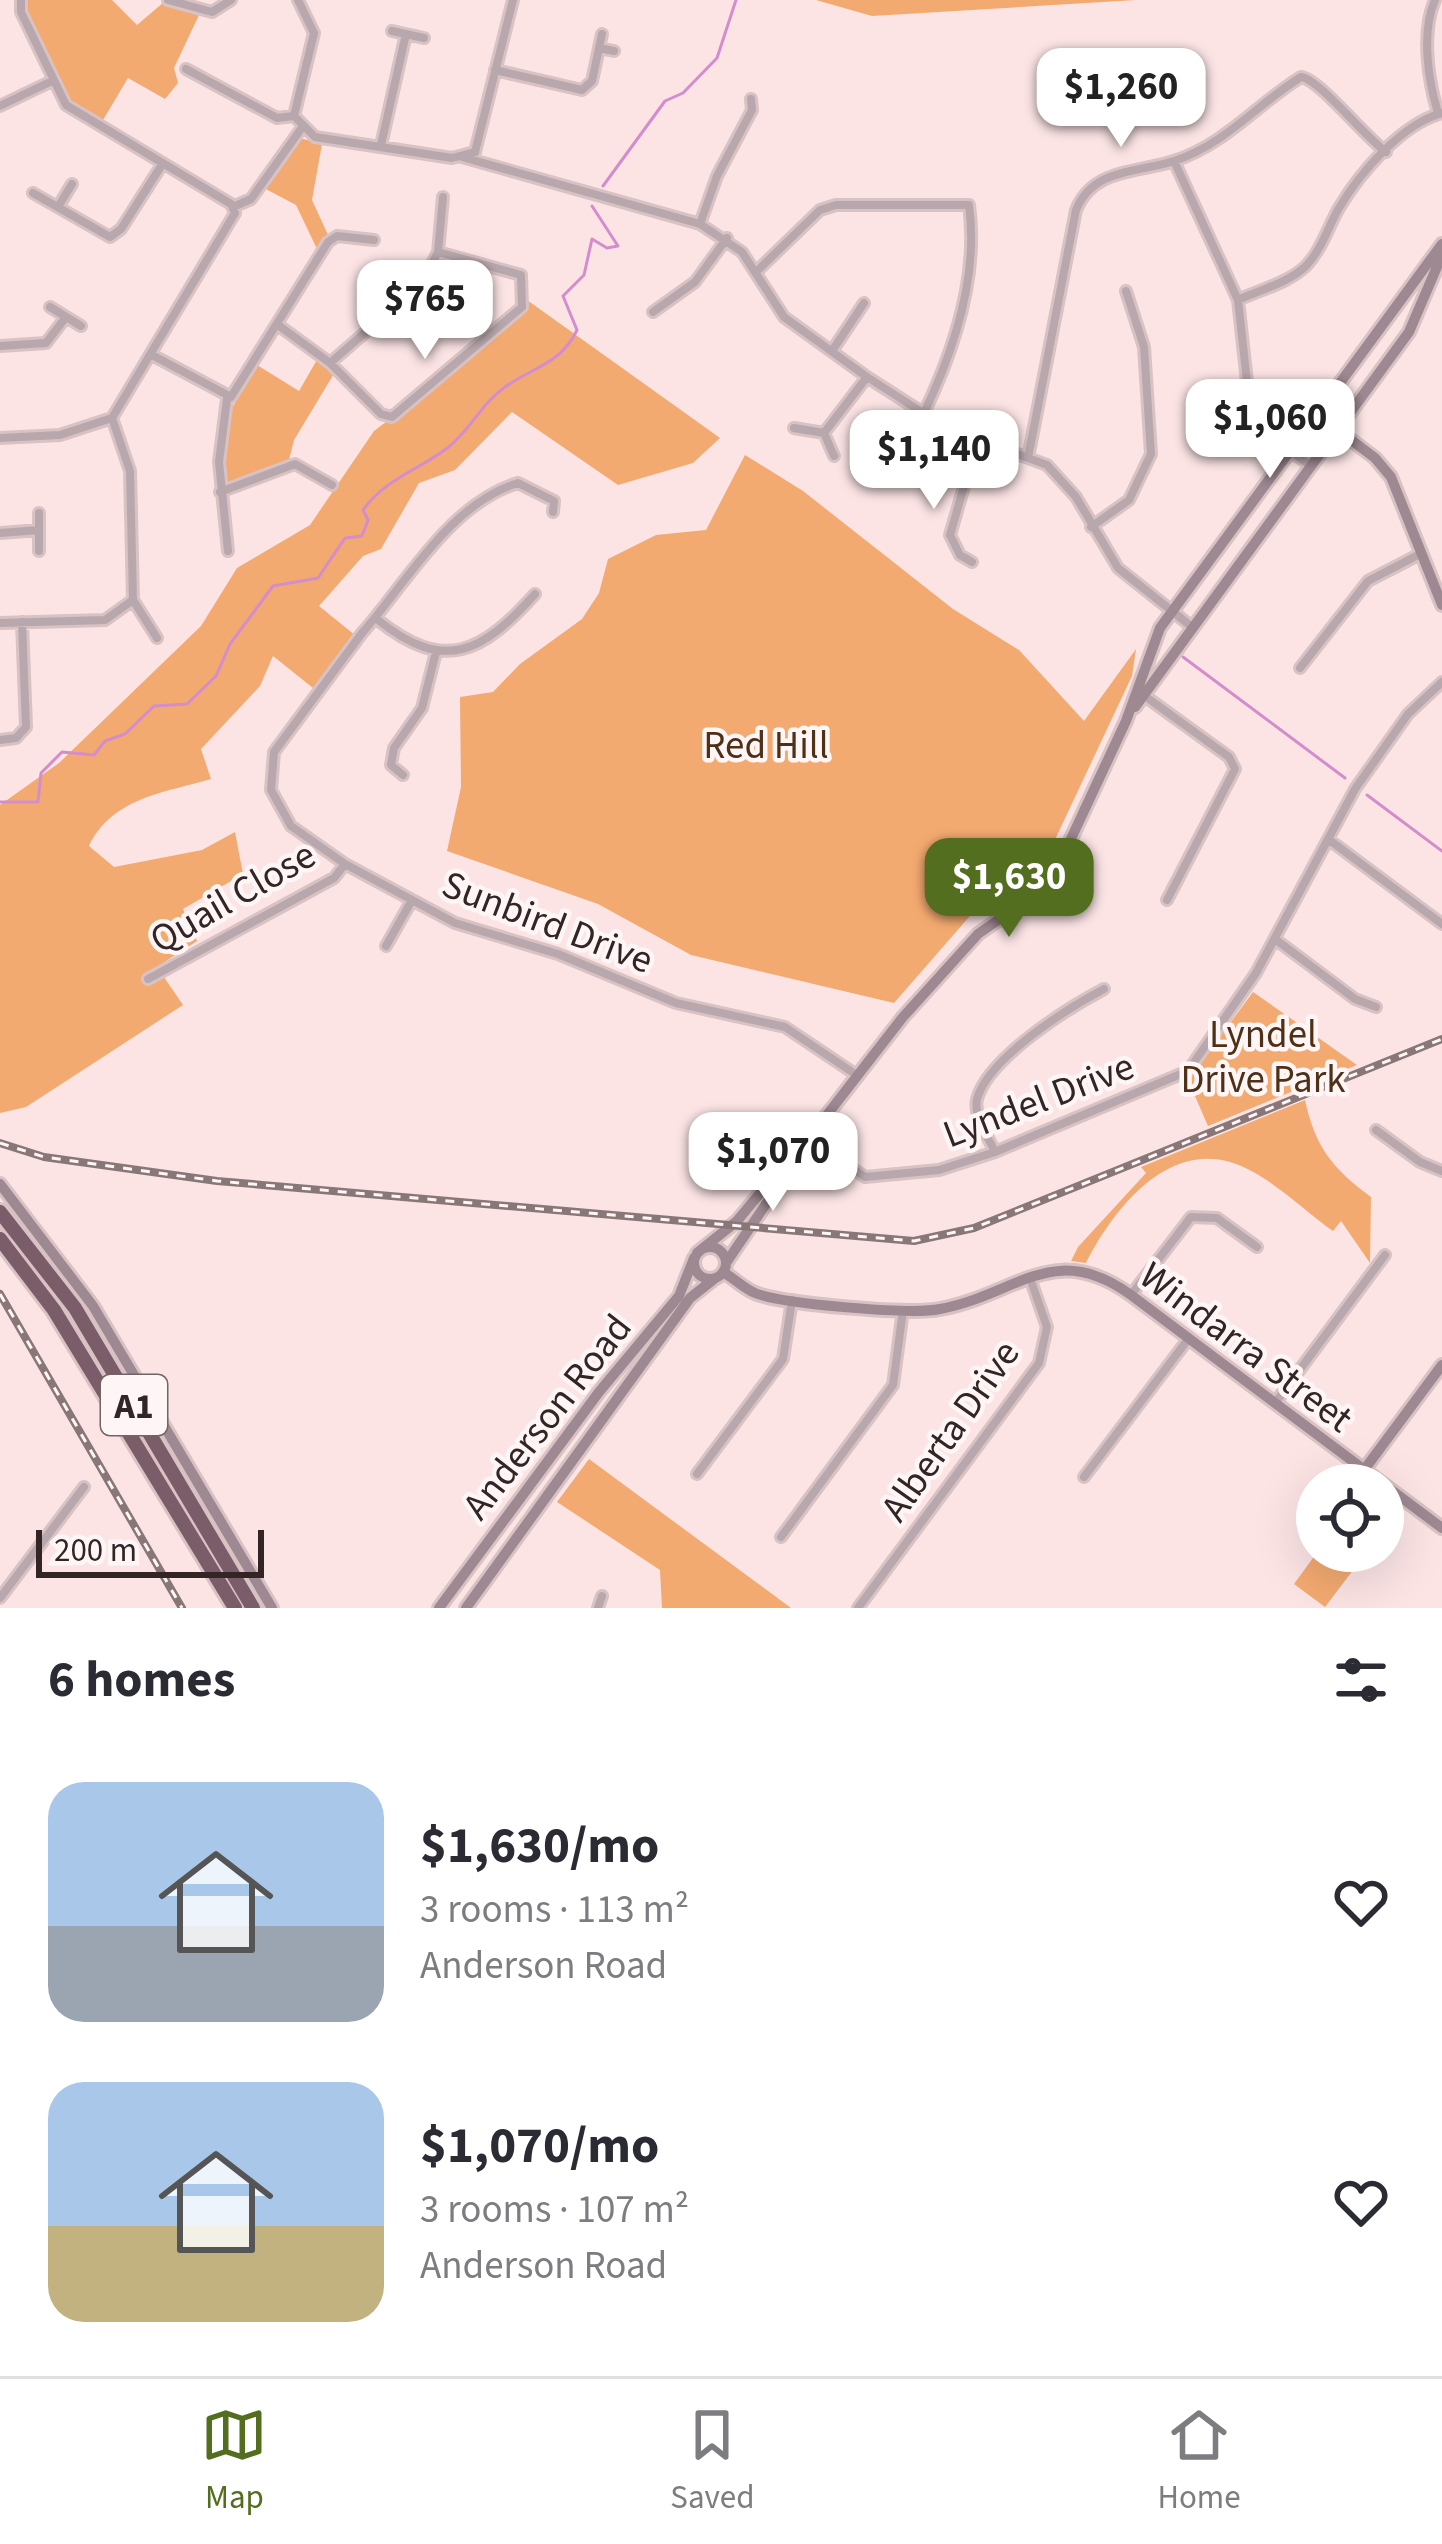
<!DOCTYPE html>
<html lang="en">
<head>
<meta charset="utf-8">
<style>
	:root { --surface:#fff; --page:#f2f2f3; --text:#2b2b33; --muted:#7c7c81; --line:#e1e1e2; --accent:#546e20 }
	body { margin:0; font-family:"Source Sans 3",sans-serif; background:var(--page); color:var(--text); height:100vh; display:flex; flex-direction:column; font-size:45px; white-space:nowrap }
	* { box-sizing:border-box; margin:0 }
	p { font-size:39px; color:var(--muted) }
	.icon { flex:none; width:66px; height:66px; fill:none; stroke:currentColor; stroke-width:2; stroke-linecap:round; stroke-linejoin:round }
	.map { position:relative; height:1608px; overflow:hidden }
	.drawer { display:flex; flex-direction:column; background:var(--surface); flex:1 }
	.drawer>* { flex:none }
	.buttons { position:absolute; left:1296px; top:1464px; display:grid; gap:24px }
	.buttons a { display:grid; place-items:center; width:108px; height:108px; border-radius:50%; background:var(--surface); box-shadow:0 12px 48px #0002; font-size:60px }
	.scale { position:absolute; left:36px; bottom:30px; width:228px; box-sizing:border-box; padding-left:12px; border:6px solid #332526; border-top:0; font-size:33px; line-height:42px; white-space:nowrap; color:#332526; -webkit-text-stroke:9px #fef6f6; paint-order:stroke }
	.price { position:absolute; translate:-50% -102px; padding:0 27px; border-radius:24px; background:#fff; color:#222; font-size:39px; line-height:78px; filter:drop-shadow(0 3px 6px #0008) }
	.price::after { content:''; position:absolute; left:50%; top:72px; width:36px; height:27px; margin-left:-18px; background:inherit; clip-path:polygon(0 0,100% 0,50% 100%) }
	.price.selected { background:var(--accent); color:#fff }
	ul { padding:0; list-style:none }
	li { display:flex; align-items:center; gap:36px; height:300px; padding:0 48px }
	li span { display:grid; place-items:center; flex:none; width:336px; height:240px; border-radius:36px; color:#555 }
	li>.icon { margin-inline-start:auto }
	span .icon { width:144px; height:144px; fill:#fffc; stroke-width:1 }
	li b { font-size:51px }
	h2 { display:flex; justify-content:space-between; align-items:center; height:144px; padding:0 48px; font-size:51px }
	.tabs { display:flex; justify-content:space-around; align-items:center; height:168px; border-top:3px solid var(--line); background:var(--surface); font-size:33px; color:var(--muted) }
	.tabs a { display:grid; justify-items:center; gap:6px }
	.tabs .selected { color:var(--accent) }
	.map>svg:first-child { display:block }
</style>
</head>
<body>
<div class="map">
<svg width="1442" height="1608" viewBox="0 0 1442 1608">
	<rect width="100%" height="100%" fill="#fce4e5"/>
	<!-- green -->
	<path fill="#f3aa70" d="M26,0H112L137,25L164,2L199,15L174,68L178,83L165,99L128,78L103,120L69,101L26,17Z
		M816,0H1136L872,16Z
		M300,138L322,144L312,200L328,235L317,249L296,205L262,187Z
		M527,300L720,438L693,463L618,485L512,412L455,470L419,483L381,549L363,556L319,606L356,636L313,688L273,656L260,686L201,749L211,779C163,793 112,798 89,846L114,867L202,850L235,832L243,874L183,909L197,941L157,967L183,1005L26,1107L0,1113V805L59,763L201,626L237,568L310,525L374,431L439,382Z
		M318,358L335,372L294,440L289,460L232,488L226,484L222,425L257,365L299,391Z
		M745,455L803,491L953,609L1019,650L1084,721L1136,649L1132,676L1044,863L1032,878L976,909L894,1003L691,955L598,904L447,851L461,787L460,697L493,692L520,664L582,619L599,593L608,559L656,535L706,530Z
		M1253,992L1357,1065L1208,1126L1188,1080Z
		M1305,1100C1315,1147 1333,1169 1371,1197L1370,1263L1341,1221L1333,1231C1302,1209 1267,1173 1230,1162C1164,1143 1112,1212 1086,1263L1071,1261L1078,1247L1146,1173L1141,1167Z
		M589,1459L791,1608H662L660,1570L557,1502Z
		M1318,1551L1366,1553L1325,1607L1294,1584Z"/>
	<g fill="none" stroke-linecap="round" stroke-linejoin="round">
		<!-- stream -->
		<path stroke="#d38dcd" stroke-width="3" d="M603,186L665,101L683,93L717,58L736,0
			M1183,657L1345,778
			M1367,795L1442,851
			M0,802H38L41,773L62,752L94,755L105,741L125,734L154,706L187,704L216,676L230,644L273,586L318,578L345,538L362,536L368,520L363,510C384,480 418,470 446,449C469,432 481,404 505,387C533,367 561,364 577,330L563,296L584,275L592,239L607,248L618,246L592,206"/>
		<!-- street casing -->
		<g stroke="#d8c2c3" stroke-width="14">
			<path id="street" d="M168,0L212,12L231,0
				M298,0L314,33L294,116L315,137L452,158L475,152
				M1435,0C1421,32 1428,80 1438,113
				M392,31L424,38
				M599,48L614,51
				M186,69L277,118L294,116
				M495,70L582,90L592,81L602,34
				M0,106L52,81
				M381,145L406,34
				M475,152L513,0
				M462,157L700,224L742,252L784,317L867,377L945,427L1047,465L1076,497L1118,568L1192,627
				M1174,161L1238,300L1250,409L1262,430L1311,466
				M33,193L110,237L121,229L163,163
				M58,207L72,184
				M233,207L251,199L301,129
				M700,224L717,176L752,110L751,99
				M757,271L820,210L836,205H969C979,277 954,351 923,415
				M1238,300C1260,290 1288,283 1306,266C1322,249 1328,227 1339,208C1360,173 1401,124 1442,113
				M50,307L81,326
				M653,312L695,282L727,238
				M278,325L330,363L381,414L392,417L522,307L521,275L438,252
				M0,346L46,343L66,317
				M832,351L864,303
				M152,355L231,397L328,242L337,236L374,240
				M330,363L422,283L438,252L443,197
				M227,399L219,462L228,551
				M794,428L824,433
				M0,438L60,435L112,418L235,213L231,204L66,105L21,12V0
				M1029,453L1076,210C1093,168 1137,173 1174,161C1226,144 1257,104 1301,77C1319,79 1363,135 1386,152
				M834,456L824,433L867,377
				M220,492L295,464L332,485
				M553,512L554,501L518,483C449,504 406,584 362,633L274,752L271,790L291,826L345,864L455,923L558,954L676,1003L785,1027L858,1076
				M39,513V551
				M1091,527L1129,500L1151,454L1144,347L1126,291
				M0,533L39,530
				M972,562L960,555L950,535L978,438
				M133,600L157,638
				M378,620C445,674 483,652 535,594
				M0,623L105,620L133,600L130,471L112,418
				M1300,668L1368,581L1422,553
				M1142,694L1229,757L1235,769L1167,900
				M0,740L16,738L26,727L22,622
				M403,775L391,765L394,748L422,708L436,652
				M1328,839L1442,924
				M1275,939L1355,999L1376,1007
				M386,946L412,900
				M148,979L334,878L345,864
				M1376,1130L1420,1162L1442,1171
				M812,1141L865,1177L939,1170L995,1152L1188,1071L1256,973L1355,789L1408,714L1442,682
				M995,1152C989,1138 973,1116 977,1099C988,1058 1068,1008 1104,989
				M1131,1295L1191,1217L1217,1218L1257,1247
				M1275,1403L1385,1255
				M697,1474L783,1359L792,1300
				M1084,1477L1189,1338
				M781,1537L893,1385L903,1310
				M0,1598L84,1487
				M598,1608L602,1596
				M858,1608L1039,1363L1047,1327L1030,1278"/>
		</g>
		<!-- secondary casing -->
		<g stroke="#d8c2c3" stroke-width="16">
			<path id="secondary" d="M1317,414L1375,458L1391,477L1442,605
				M1135,707L1409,332L1442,255
				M0,1184L93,1306L272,1608
				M694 1263a16 16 0 1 1 32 0a16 16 0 1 1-32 0Z
				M697,1253L737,1221L816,1126
				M726,1263L823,1120L903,1017L978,934L1034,895L1055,873L1126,721L1160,628L1442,244
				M723,1272C734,1278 743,1288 755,1293C782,1304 911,1315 940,1309C1017,1295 1053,1239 1131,1295L1442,1528
				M1364,1470L1442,1365
				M439,1608L599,1392L679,1296L694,1258
				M466,1608L690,1298L714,1279"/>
		</g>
		<!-- highway casing -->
		<g stroke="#d8c2c3" stroke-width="20">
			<path id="highway" d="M0,1212L75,1308L253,1608
				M0,1239L54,1310L235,1608"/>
		</g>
		<!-- street -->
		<use href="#street" stroke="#b8a8ae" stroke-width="8"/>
		<!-- secondary -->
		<use href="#secondary" stroke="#9e8891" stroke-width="10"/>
		<!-- highway -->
		<use href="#highway" stroke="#7b5c69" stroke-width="14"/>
		<!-- rail casing -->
		<g stroke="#897778" stroke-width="8">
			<path id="rail" d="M0,1143L44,1157L217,1181L914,1241L974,1228L1442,1039
				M0,1294L182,1608"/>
		</g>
		<!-- rail -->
		<use href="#rail" stroke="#fef6f6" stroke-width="3" stroke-dasharray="9" stroke-linecap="butt"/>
	</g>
	<g text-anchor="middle" stroke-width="9" stroke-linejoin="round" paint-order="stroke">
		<!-- shield labels -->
		<rect fill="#fef6f6" stroke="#706464" stroke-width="3" x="101" y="1375" width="66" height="60" rx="9"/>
		<g font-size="36" font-weight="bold" fill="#332526">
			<text x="134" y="1418">A1</text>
		</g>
		<!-- park labels -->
		<g font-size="39" fill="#4f3016" stroke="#fef6f6">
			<text x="766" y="758">Red Hill</text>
			<text x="1263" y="1047">Lyndel<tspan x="1263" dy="45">Drive Park</tspan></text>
		</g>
		<!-- street labels -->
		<g font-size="39" fill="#332526" stroke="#fef6f6">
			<text transform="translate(232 896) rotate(-30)" y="14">Quail Close</text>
			<text transform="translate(548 921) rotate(21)" y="14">Sunbird Drive</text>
			<text transform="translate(1038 1099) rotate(-21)" y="14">Lyndel Drive</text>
			<text transform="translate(1247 1346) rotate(37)" y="14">Windarra Street</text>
			<text transform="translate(546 1416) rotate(-52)" y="14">Anderson Road</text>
			<text transform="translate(949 1430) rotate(-55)" y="14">Alberta Drive</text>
		</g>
	</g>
</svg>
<div class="buttons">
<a><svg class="icon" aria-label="locate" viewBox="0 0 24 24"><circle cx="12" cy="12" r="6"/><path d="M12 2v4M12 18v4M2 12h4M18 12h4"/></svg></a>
</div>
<div class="scale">200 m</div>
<b class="price" style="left:1121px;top:150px">$1,260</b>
<b class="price" style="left:425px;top:362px">$765</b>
<b class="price" style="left:1270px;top:481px">$1,060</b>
<b class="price" style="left:934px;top:512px">$1,140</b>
<b class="price selected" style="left:1009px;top:940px">$1,630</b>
<b class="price" style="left:773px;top:1214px">$1,070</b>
</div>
<section class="drawer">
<h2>6 homes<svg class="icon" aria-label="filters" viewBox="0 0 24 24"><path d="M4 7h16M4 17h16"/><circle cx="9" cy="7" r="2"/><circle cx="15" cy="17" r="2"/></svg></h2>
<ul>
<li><span style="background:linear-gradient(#a9c7e8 60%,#9aa5b1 0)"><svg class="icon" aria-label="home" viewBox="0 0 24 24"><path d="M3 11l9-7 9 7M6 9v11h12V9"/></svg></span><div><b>$1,630/mo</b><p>3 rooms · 113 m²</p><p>Anderson Road</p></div><svg class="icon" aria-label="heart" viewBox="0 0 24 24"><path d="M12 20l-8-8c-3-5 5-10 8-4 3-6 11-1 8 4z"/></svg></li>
<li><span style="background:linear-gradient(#a9c7e8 60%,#c2b280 0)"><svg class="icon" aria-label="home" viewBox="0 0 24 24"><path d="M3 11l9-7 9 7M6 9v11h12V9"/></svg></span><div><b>$1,070/mo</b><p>3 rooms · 107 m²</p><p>Anderson Road</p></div><svg class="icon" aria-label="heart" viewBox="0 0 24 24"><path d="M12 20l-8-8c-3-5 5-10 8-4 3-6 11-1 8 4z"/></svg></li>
</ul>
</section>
<nav class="tabs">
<a class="selected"><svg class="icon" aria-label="map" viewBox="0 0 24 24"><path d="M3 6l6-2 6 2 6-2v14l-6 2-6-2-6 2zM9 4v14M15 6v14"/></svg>Map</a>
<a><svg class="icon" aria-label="saved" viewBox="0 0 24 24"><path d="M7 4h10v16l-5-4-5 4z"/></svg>Saved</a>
<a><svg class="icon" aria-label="home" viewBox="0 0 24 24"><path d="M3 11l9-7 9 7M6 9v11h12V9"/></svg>Home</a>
</nav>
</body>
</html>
